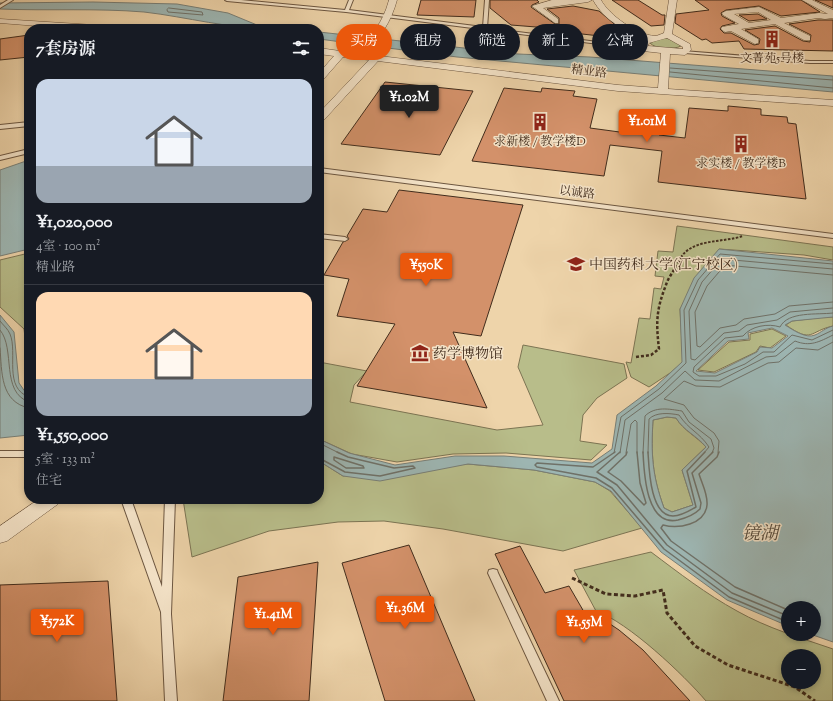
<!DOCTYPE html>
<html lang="zh">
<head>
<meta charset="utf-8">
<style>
	:root { --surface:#171b24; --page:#20242c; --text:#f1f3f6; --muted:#9ea1a6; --line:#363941; --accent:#ea580c }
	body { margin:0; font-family:"Sorts Mill Goudy","Noto Serif SC",serif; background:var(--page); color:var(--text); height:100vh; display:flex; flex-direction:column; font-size:15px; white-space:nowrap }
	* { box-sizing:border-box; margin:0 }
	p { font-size:13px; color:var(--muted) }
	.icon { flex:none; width:22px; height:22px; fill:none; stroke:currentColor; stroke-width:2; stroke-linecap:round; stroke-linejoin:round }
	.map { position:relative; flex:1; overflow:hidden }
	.details { position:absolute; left:24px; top:24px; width:300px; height:480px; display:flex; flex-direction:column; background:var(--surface); border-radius:16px; box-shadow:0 2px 6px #0003 }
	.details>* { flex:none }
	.top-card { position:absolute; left:336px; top:24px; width:380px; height:36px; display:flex; gap:8px }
	.fabs { position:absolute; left:781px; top:601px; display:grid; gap:8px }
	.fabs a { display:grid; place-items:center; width:40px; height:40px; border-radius:50%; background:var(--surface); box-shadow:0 2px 6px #0003; font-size:20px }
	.price { position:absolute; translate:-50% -34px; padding:0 9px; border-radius:4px; background:var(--accent); color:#fff; font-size:13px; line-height:26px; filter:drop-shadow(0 1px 2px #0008) }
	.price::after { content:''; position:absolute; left:50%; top:24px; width:12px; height:9px; margin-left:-6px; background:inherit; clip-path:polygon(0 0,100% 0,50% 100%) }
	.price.current { background:#222; color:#fff }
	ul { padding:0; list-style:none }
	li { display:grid; align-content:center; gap:8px; height:212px; padding:0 12px }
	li+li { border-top:1px solid var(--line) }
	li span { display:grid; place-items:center; height:124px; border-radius:12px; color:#555 }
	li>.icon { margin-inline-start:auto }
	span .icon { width:72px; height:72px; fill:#fffc; stroke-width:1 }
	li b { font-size:17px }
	h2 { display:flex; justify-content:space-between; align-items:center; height:48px; padding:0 12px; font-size:17px }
	.pill { padding:0 14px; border-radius:18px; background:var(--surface); box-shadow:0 2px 6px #0003; font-size:14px; line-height:36px }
	.pill.current { background:var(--accent); color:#fff }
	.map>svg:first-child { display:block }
</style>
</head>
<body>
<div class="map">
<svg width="833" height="701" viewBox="0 0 833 701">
	<rect width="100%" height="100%" fill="#eed4aa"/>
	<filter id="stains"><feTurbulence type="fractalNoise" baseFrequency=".005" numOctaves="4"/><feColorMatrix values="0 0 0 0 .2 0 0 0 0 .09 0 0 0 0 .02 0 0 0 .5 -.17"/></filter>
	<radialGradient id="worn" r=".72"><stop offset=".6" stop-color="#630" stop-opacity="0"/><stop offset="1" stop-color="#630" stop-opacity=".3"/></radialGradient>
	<!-- green -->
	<path fill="#b8bd8a" stroke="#7c7453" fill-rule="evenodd" d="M662,38L673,39L681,46C674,50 655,49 650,43Z
		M677,226L833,247V260L804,255L719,249L680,309L683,362L670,373L649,387L631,377L626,362L631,363L639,318L650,319L654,288L661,289L664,277L655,276L658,251L673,252Z
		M29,253V372L24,329L0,307V260Z
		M825,317H833V326C809,331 813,344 786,325L792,321Z
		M772,329L786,336L770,348L760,346L756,352L714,372L698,370L729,342L750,340V334Z
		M523,345L624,364L627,378L597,398L583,415L580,441L607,445L591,460L506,453L453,454L397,462L352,454L319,439V362L367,371L354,385L350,402L497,430L543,425L518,367Z
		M667,417L676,418C684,431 696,436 706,447L682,470L693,505L672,512L664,508C652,475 651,454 653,420Z
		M319,461L343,476L468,464L534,470L595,482L610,491L642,528L563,551L443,529L384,521L338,522L269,531L192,557L183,499H319Z
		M651,552C679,573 706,594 737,611C767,628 801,638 833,649V701H706C684,675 628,622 596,611L574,570ZM788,656H814V682H788Z"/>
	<!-- water -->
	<path fill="#9db6b3" stroke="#787f77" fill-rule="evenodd" d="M93,2L177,4L228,13L257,25L274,29C230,29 187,17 144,12C96,8 48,11 0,9V3Z
		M319,32L518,54L590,57L833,76V92L457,57L319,39Z
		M29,160V249L0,256V170Z
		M719,249L833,261V317L792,321L785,325C793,330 806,339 815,335C822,332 825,328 833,326V642L810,634H814V608H788V626L727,600L661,552L611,491L595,482L534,470L468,464L380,481L343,476L319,461V439L349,453L395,465L455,456H504L592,463L612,449L617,415L656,386L682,362L680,309L694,278ZM772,328L788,336L772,348L760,347L757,352L715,373L696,371L728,341L749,339L748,333ZM667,417L676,418C684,431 696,435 706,447L682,470L693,505L672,512L664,508C652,475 651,454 653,420Z
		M0,315L14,332L19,383L26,393H29V435L0,438Z"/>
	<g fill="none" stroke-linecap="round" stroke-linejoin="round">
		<!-- shore-far1 -->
		<path stroke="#6f7168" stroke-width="1" d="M169,8L202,12L203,15L168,12L167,10Z
			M670,68L833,80
			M670,72L833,88
			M833,269L722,259L702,282L689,311L691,359L695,360L724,333L739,331L747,325L777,320L790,312L833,308
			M833,275L725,265L707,286L695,312L697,346L700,347L720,328L736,325L744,319L775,314L789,306L833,302
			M833,313C817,315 788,311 780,327C768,323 751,326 743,336L725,338L694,367L693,372L699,376H716L745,364L763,352H774L792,335L812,340L833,330
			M0,321C3,325 8,329 10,334C18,353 3,388 29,397
			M0,330C16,349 0,392 29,402
			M0,348C2,372 0,402 29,408
			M319,443L339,453
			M614,453L621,417L659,389L686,363L684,310L698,280L720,254L833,264
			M620,453L625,420L662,393L685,371L695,380L719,381L766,357L776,356L795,341C810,347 819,342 833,335
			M626,453L631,424L635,420L637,422V453
			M643,453L645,416C655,406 669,409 682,411L689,422L711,439L714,448L712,453
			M648,453L649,419C656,412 669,413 679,415C689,430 699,432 709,447L704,453
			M718,453L719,441L714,433L694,418L684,405L664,399L684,381L696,386L720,387L768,363L779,362L796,348L818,350L833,342"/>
		<!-- shore -->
		<path stroke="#6f7168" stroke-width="1.5" d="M615,452L593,467L537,463L535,465L537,467L596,478L612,488L664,549L729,597L788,622
			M620,452L597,472L617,485L667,545L732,593L788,616
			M627,452L626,455L608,472L621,481L644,505L646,503L640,483L637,452
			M643,452C644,473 646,527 678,520C686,518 694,515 700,509L701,503L692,473L713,452
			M648,452C649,468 650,516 673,516C682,516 689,511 696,507L687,471L705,452
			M719,452L717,457L699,474C702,484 708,494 707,505C705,525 678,529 663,525L661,528L671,541L735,587L788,610
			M334,457L363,466L364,468H346L334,460Z
			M319,458L345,472L380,476L415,468L413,466L394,468L348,457L337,452"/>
	</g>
	<!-- building -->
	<path fill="#d3916a" stroke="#412c1c" d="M421,0H476L474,17L417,15Z
		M490,0H537L539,2L532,5L531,7L555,24H559V18L547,9L573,6L599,11L619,28L616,36L610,35L609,37L573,33L574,30L511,25L490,8Z
		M612,0H638L662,15H665L664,25L651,26Z
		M695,0H801L820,12L781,16L759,6L726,10L721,13L722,16L735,23L722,26L720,29L724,33H731L754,45L759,44L760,39L745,30L775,26L803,41L810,42L811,35L789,24L818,20H833V51L744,49L739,41L712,43L706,39L702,40L675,23L676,14L709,10Z
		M815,0H833V8Z
		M758,14L767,19L749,21L739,15Z
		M29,35V57L0,60V39Z
		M385,82L473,91L440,155L341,144Z
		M504,88L541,92L542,88L575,91L573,96L597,99L590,128L627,133L630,116L661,120L659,135L685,138L689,108L728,111V106L761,109V115L787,117L788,123L796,124L806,199L658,182L662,151L610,145L604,176L472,161Z
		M399,190L523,205L481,336L453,332L487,408L357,386L395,324L337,316L349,279L324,275L343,242L349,239L347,236L363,209L387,212Z
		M409,545L475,701H385L342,563Z
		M520,546L545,593L569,586L591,624L604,620L619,630L643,650L690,701H564L495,554Z
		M318,562L309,701H223L238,577Z
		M108,581L117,701H0V585Z"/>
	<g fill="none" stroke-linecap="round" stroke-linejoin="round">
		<!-- service casing -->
		<g stroke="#6c5640" stroke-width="2">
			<path id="service" d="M8,0H13L0,8V5Z
				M225,0H241L345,10L349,0H353L349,10L483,27L485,0H489L487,28L646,48L648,49L646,50L346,12L227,1Z
				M683,51L810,61H833V63H810L685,53H683Z
				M29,122V126L0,129V125Z
				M29,149V153L0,160V156Z
				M319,168L833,234V238L319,172Z
				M319,234L345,237L348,239L345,241L319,238Z
				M0,451H29V457H0Z
				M121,499H131L162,587L165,499H175L171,614L177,701H165L161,612Z
				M493,569L497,570L498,573L559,701H547L488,573L489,570Z"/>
		</g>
		<!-- minor casing -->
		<g stroke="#6c5640" stroke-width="1">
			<path id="minor" d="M389,0H397C391,22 380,39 363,54L618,85L658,88L661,53L643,51L639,46L642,39L646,38C623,30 605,21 593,0H601C609,15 637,35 655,36C657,36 661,34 664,33L669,0H677L672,34L690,44L691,50L685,55L670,54L668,89L833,100V106L618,91L378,61L323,121L319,122V113L369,60L343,57L322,81L319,82V73L334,56L319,54V48L354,53C371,37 383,23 389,0ZM667,38L683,47V49L648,46L649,43Z
				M552,0H592L588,2L543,8L558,19V23H555L532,6Z
				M802,0H812L833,10V18L825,19L818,18L784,23L810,36V40H804L775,24L741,29L758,39V43L755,44L731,31L725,32L721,29L722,27L739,24L723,15L722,13L726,11L759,7L781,18L819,13L828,14ZM758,12L771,20L749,23L734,14Z
				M0,19L110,26L114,29H76L0,23Z
				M39,499H61L58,504L7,541L0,543V526Z"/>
		</g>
		<!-- path-far2 -->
		<path stroke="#412c1c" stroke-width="2" stroke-dasharray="2.5 1.5" stroke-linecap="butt" d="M679,261C689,238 723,243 743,236"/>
		<!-- path-far1 -->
		<path stroke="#412c1c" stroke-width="2.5" stroke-dasharray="3 2" stroke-linecap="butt" d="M636,357L651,355L659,349C656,323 656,310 666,285C668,277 676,269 679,260"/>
		<!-- path -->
		<path stroke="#412c1c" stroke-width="3" stroke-dasharray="4 2.5" stroke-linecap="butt" d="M572,578L606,594L635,596L663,590L667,613L695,646L728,665L795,687L815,701"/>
		<!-- service -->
		<use href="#service" fill="#f4e3c8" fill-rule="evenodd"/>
		<!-- minor -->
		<use href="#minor" fill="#f4e3c8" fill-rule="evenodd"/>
	</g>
	<!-- icons -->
	<defs>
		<g id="building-bare" transform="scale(1.38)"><path d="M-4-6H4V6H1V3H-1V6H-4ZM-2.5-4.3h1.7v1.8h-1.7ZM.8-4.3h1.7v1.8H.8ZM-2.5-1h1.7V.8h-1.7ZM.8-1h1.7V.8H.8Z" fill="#8f2418" stroke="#f4e3c8" stroke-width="2.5" paint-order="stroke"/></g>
		<g id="university-bare" transform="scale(1.38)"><path d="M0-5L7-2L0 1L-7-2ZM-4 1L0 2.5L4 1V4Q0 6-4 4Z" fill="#8f2418" stroke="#f4e3c8" stroke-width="2.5" paint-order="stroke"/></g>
		<g id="museum-bare" transform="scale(1.38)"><path d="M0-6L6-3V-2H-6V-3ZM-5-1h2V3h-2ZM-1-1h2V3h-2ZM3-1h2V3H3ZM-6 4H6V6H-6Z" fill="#8f2418" stroke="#f4e3c8" stroke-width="2.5" paint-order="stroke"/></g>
	</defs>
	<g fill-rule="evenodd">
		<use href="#building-bare" x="772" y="39"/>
		<use href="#building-bare" x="540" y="122"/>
		<use href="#building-bare" x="741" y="144"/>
		<use href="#university-bare" x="576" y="264"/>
		<use href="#museum-bare" x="420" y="353"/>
	</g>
	<g text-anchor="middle" stroke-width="3" stroke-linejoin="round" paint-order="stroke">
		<!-- far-poi labels -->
		<g font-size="12" fill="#412c1c" stroke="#f4e3c8">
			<text x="772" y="62">文菁苑5号楼</text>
			<text x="540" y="145">求新楼 / 教学楼D</text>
			<text x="741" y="167">求实楼 / 教学楼B</text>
		</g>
		<!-- far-street labels -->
		<g font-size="12" fill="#412c1c" stroke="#f4e3c8">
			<text transform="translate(589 71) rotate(7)" y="4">精业路</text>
			<text transform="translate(577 192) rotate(7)" y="4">以诚路</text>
		</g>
		<!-- poi labels -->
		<g font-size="14" fill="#412c1c" stroke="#f4e3c8" text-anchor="start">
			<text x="589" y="269">中国药科大学(江宁校区)</text>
			<text x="433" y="358">药学博物馆</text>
		</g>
		<!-- near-water labels -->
		<g font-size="18" font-style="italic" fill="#53483a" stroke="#f4e3c8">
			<text x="760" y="539">镜湖</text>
		</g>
	</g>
	<rect width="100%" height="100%" filter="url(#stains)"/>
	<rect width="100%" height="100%" fill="url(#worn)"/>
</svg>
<div class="fabs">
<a>+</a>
<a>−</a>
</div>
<b class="price current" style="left:409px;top:119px">¥1.02M</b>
<b class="price" style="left:647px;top:143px">¥1.01M</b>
<b class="price" style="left:426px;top:287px">¥550K</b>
<b class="price" style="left:405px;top:630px">¥1.36M</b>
<b class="price" style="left:273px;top:636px">¥1.41M</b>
<b class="price" style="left:57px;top:643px">¥572K</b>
<b class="price" style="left:584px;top:644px">¥1.55M</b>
<div class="top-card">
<a class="pill current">买房</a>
<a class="pill">租房</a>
<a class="pill">筛选</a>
<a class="pill">新上</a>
<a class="pill">公寓</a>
</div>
<section class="details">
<h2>7套房源<svg class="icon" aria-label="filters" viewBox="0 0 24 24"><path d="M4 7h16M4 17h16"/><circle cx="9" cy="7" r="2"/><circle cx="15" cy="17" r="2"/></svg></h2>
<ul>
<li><span style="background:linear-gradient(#c9d6e8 70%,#9aa5b1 0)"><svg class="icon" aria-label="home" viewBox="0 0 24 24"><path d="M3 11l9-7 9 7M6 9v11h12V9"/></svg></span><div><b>¥1,020,000</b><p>4室 · 100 m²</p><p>精业路</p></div></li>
<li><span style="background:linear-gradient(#ffd9b3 70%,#9aa5b1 0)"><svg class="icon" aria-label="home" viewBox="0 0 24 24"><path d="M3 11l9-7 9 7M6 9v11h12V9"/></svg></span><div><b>¥1,550,000</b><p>5室 · 133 m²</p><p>住宅</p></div></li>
</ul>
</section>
</div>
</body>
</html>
